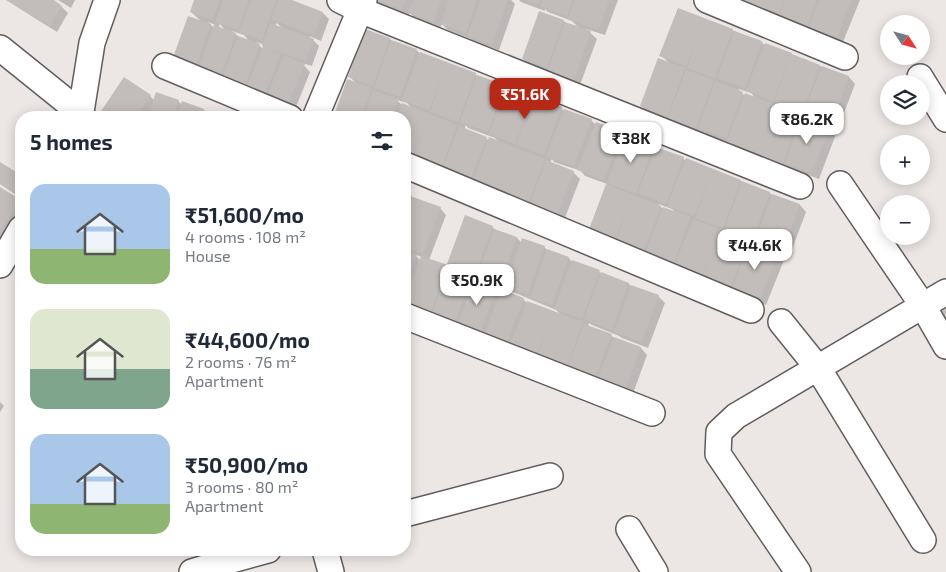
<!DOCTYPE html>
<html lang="en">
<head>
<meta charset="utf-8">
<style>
	:root { --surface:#fff; --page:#f6f6f7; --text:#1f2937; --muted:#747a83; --accent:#b62916 }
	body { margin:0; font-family:"Exo 2",sans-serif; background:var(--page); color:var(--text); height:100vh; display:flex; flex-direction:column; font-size:19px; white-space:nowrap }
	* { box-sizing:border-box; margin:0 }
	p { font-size:16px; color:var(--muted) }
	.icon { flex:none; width:28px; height:28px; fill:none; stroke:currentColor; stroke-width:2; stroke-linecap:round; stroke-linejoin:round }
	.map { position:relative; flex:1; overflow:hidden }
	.sheet { position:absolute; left:15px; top:111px; width:396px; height:445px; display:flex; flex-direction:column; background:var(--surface); border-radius:20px; box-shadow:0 2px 12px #0003 }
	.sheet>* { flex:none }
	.needle { width:32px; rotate:126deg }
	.buttons { position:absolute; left:880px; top:15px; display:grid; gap:10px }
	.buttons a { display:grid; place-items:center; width:50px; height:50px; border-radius:50%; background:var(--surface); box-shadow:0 2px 12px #0003; font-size:25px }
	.price { position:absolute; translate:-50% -42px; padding:0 11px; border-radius:10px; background:#fff; color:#222; font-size:16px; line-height:32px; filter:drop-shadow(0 1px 2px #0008) }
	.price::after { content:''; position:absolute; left:50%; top:30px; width:15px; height:11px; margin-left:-8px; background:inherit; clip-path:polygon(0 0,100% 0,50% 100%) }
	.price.current { background:var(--accent); color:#fff }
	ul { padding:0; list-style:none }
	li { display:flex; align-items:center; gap:15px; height:125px; padding:0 15px }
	li span { display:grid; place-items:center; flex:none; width:140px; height:100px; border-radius:15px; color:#555 }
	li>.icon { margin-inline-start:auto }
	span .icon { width:60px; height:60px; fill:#fffc; stroke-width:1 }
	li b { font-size:21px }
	h2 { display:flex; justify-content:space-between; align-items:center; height:60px; padding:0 15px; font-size:21px }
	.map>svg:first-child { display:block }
</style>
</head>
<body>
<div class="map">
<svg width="946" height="572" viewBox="0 0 946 572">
	<rect width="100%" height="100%" fill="#ece7e5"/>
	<!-- shadow -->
	<path fill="#0003" fill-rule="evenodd" d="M6,0H51L62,7L68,13L57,32Z
		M58,0H75L71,8Z
		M196,0H289L323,13L329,19L321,41L309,36L319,46L312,66L302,63L310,72L294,112L179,70L201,21L191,12ZM208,22L215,25L214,28ZM277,23L283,29L275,26ZM220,24L226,31L218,28ZM232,31L244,35L250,42L239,37ZM256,42L265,45L263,49Z
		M375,0H511L515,4L499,50L475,42L471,39L448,30L442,24L440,28L416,19L410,13L409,15L380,5Z
		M519,0H618L605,35L586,29L597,39L580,85L556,77L553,73L530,65L523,59L564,21L567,24L580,29L572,21L548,12L545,9V11L521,2Z
		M734,0H860L843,42L817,33L815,30L814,32Z
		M678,9L762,42L765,46L791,54L793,56L849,77L855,84L838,129L825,124L836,134L819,179L792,169L790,167V169L735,148L731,143L706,134L704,132L703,134L648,113L641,106L669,63L661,55ZM738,89L751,93L756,99L745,96ZM810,117L816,123L808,120Z
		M390,39L392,41L416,50L421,54L475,74L478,77L505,87L507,89L562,108L563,110L591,120L596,125L621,133L626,137L653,146L656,149L683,158L686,161L741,181L743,183L770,193L772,195L800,205L806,212L789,257L775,252L784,260L766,305L740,295L589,232L607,184L585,176L581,171L554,162L552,159L550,163L573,172L580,179L563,223L405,163V118H334L356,83L349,76ZM397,100L407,103L413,109L402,105ZM466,125L468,128L495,138L499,142L489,141L486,138L464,130ZM658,204L672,209L676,213L662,208ZM745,238L760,244L765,249L750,244Z
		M150,96L155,101H178L182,105L183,103L204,110L207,113L218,118H148V116L147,118H100Z
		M0,163L21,177V198L0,184Z
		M0,188L21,202V216L1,248L0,247Z
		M405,193L411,195L414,199L440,208L446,215L429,260L449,268L455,270L448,263L492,227L497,231L517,238L522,243L544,247L547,250L569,258L572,262L599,272L602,274L629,284L631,286L658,296L665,303L648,348L622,338L619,336L592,325L589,323L588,327L611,335L614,338L641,348L647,355L631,399L405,308ZM414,254L422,257L421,261ZM495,286L502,289L501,292ZM508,286L513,292L556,310L562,316L527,303L523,299L506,292Z
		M0,402L4,406L0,412Z"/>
	<!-- building -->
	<path fill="#c2bdbb" d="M7,0H54L62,6L50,26Z
		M194,0H220L212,20L190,12Z
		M223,0H249L238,30L215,22Z
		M251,0H276L262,40L239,32Z
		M278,0H292L323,12L314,35L271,19Z
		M377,0H406L402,10Z
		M413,0H441L434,22L408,13Z
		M449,0H477L466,33L440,24Z
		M480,0H508L492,45L467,36Z
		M525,0H540L538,5Z
		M542,0H573L567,16L540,6Z
		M575,0H609L599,30L568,19Z
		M739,0H755L753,5Z
		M756,0H784L778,16L754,7Z
		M785,0H817L807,27L779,16Z
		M819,0H851L837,37L809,27Z
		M678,8L733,29L715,78L687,68L696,42L686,66L659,56Z
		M539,11L564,20L547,68L522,59Z
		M188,16L211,24L194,71L171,63Z
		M565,22L591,31L574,80L548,71Z
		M270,23L314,39L305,61L262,46Z
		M214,25L236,33L219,81L197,73Z
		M365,29L390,38L373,86L348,77Z
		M734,31L762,41L745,88L717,78Z
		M238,36L260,44L243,92L220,83Z
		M391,40L417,49L400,97L374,88Z
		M765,43L792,53L773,101L746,91Z
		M263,46L281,54L264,96L246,89Z
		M420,52L476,73L458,122L430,112L445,71L429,110L402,100Z
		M792,54L820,65L802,113L774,102Z
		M284,55L305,64L287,106L266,98Z
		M658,58L685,68L667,117L640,106Z
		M822,66L849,76L832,123L804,113Z
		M686,70L714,80L696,128L668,118Z
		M477,75L505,85L488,132L460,122Z
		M124,77L151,95L136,118H98L97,117Z
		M347,79L372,88L361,118H333Z
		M715,81L743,92L726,138L698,128Z
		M507,85L562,107L544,155L516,145L531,105L515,144L489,134Z
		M373,90L398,99L392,118H364Z
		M156,92L179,100L173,118H147Z
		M745,93L801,115L783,163L754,153L764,127L754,152L727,141Z
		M182,101L204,109L201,118H176Z
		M402,103L457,125L440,173L411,163L427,121L410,162L405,160V118H397Z
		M564,109L592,119L574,166L546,156Z
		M206,111L222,117L221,118H203Z
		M802,116L830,127L812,173L785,163Z
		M596,122L622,132L604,180L577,170Z
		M459,126L487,137L469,184L441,173Z
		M625,135L654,145L636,194L607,183Z
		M489,137L545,159L527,207L498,197L508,171L498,196L471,186Z
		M656,147L684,157L666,204L638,193Z
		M686,158L741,180L723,228L695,218L710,178L694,216L667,206Z
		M546,160L574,171L556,218L529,207Z
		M0,162L21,175V197L0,183Z
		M742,181L770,192L753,238L725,228Z
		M606,184L661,206L643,254L615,244L630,204L614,242L588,232Z
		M0,187L21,200L8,220L0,215Z
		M405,192L411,194L405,211Z
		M772,194L800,204L783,251L755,241Z
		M413,197L441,207L423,254L405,247V217Z
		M663,207L691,217L673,264L645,254Z
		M465,215L493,226L475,274L447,264Z
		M0,216L7,220L0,232Z
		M693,219L749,240L730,289L702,278L712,252L701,277L674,267Z
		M494,229L517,237L500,284L477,277Z
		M522,238L545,246L528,294L505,286Z
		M750,242L778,253L760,299L732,289Z
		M547,249L569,257L552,305L530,297Z
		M405,251L417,255L405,287Z
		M421,256L448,265L430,314L405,304V298Z
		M572,260L600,270L582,319L554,309Z
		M449,267L472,275L455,323L432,314Z
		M601,272L629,283L612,330L584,319Z
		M475,278L497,286L480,334L457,326Z
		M631,285L659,295L642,342L614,332Z
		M501,289L524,298L506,345L484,337Z
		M527,301L583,322L565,371L536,360L548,328L535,359L509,349Z
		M946,309V327L938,313Z
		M584,324L612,334L594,381L566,371Z
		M614,337L641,347L624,394L596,383Z"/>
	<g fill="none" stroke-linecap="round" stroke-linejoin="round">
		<!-- minor casing -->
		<g stroke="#625d5c" stroke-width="28">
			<path id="minor" d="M340,0L360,10L800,186
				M707,0L845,57
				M0,48L82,114
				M165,66L290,118
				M920,77L946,119
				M80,118L92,43L107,0
				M315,118L364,0
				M405,165L751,310
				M840,184L923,306L946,346
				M0,265L21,229
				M405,316L652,413
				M781,322L818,368L923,540
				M405,514L550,476
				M629,529L655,572
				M325,550L331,572
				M192,572L228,561L268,550
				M798,572L718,454L719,432L736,416L946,292"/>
		</g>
		<!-- minor -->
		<use href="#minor" stroke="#fff" stroke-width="25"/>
	</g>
</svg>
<div class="buttons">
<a><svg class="needle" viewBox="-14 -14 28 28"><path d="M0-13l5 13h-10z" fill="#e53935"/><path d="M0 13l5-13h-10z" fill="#747a83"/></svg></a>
<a><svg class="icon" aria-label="layers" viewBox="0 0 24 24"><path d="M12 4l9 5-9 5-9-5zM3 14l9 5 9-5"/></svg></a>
<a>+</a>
<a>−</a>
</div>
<b class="price current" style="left:525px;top:120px">₹51.6K</b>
<b class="price" style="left:807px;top:145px">₹86.2K</b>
<b class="price" style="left:631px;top:164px">₹38K</b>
<b class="price" style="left:755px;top:271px">₹44.6K</b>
<b class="price" style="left:477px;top:306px">₹50.9K</b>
<section class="sheet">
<h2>5 homes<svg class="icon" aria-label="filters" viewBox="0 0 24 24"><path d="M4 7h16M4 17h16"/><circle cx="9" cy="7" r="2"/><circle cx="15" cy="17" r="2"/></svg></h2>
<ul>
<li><span style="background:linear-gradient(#a9c7e8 65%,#8fb573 0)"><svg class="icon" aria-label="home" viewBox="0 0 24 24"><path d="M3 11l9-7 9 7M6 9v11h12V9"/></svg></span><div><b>₹51,600/mo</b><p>4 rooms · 108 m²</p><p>House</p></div></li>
<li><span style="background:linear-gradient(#dfe7d0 60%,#7fa58c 0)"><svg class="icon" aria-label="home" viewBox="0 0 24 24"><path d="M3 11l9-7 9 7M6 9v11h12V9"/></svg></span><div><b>₹44,600/mo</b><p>2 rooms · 76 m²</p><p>Apartment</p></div></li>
<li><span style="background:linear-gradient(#a9c7e8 70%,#8fb573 0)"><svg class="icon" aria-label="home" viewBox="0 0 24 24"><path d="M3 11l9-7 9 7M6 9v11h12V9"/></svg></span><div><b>₹50,900/mo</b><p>3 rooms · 80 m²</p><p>Apartment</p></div></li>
</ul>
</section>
</div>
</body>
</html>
